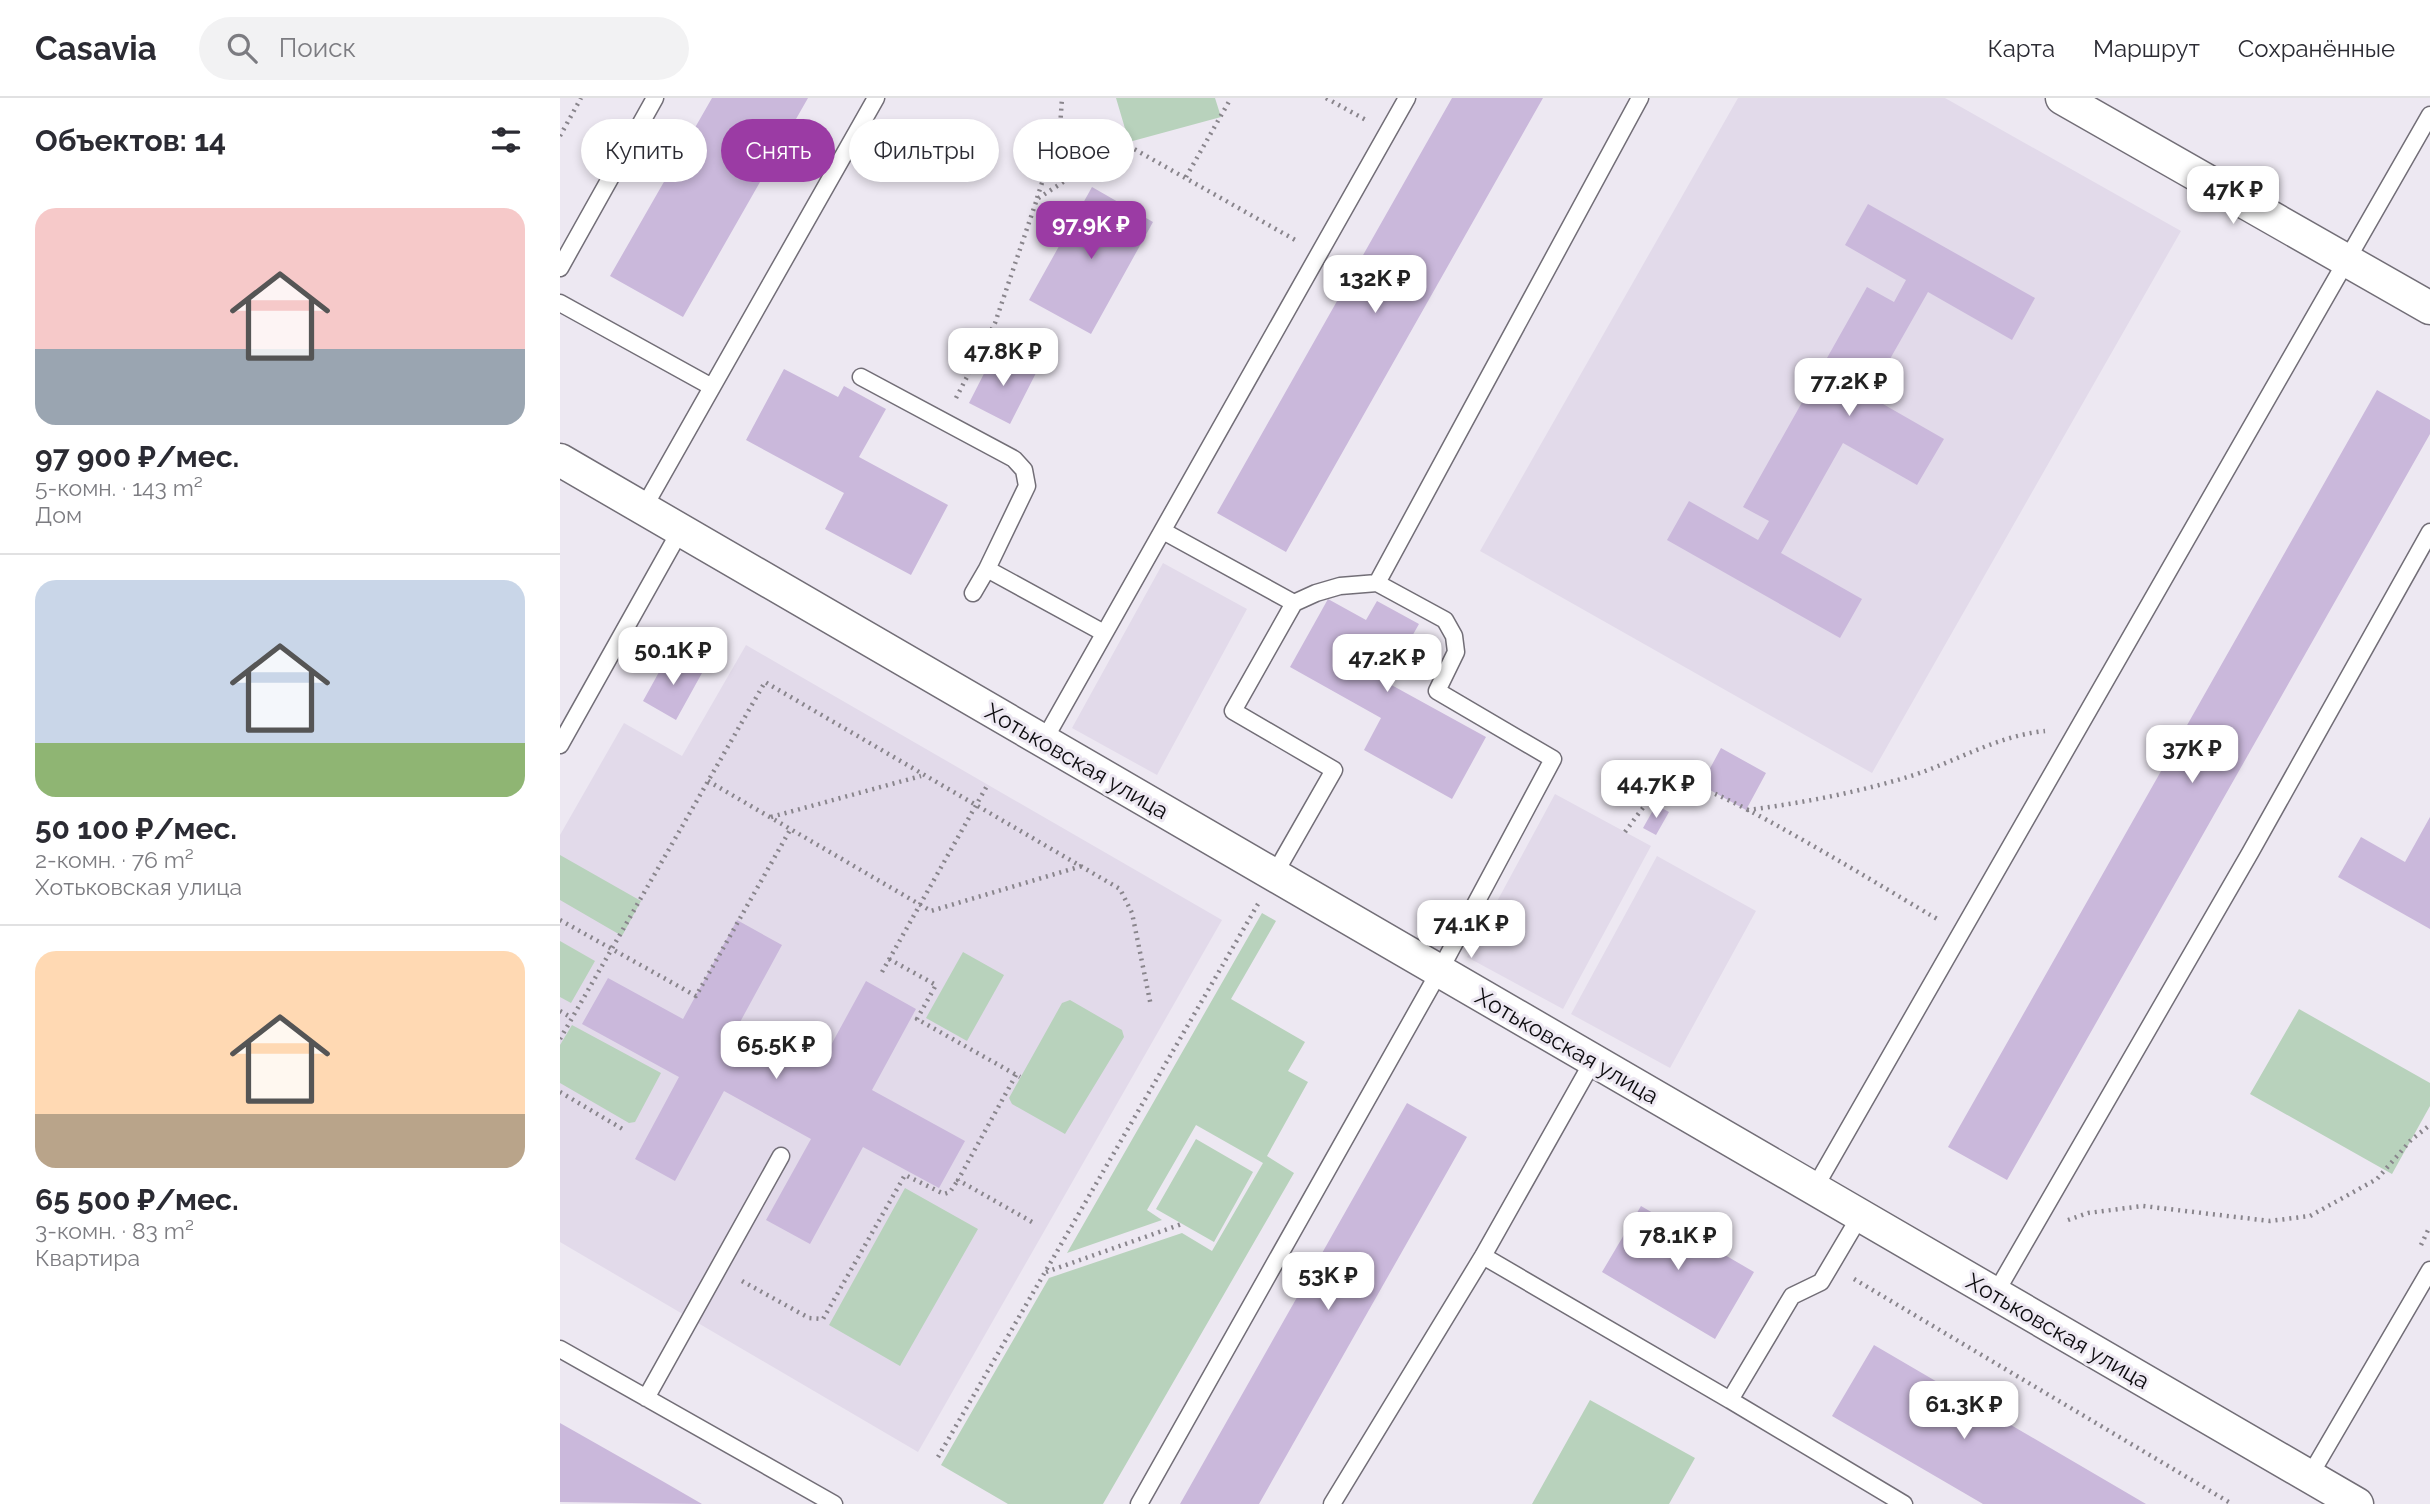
<!DOCTYPE html>
<html lang="ru">
<head>
<meta charset="utf-8">
<style>
	:root { --surface:#fff; --page:#f2f2f3; --text:#2b2b33; --muted:#7c7c81; --line:#e1e1e2; --accent:#9b3ba4 }
	body { margin:0; font-family:Raleway,sans-serif; background:var(--page); color:var(--text); height:100vh; display:flex; flex-direction:column; font-size:26px; white-space:nowrap }
	* { box-sizing:border-box; margin:0 }
	p { font-size:23px; color:var(--muted) }
	.icon { flex:none; width:38px; height:38px; fill:none; stroke:currentColor; stroke-width:2; stroke-linecap:round; stroke-linejoin:round }
	.map { position:relative; flex:1; overflow:hidden }
	.details { display:flex; flex-direction:column; background:var(--surface); width:560px }
	.details>* { flex:none }
	.banner { position:absolute; left:21px; top:21px; width:665px; height:63px; display:flex; gap:14px }
	.price { position:absolute; translate:-50% -60px; padding:0 16px; border-radius:14px; background:#fff; color:#222; font-size:23px; line-height:46px; filter:drop-shadow(0 2px 4px #0008) }
	.price::after { content:''; position:absolute; left:50%; top:42px; width:21px; height:16px; margin-left:-10px; background:inherit; clip-path:polygon(0 0,100% 0,50% 100%) }
	.price.active { background:var(--accent); color:#fff }
	ul { padding:0; list-style:none }
	li { display:grid; align-content:center; gap:14px; height:371px; padding:0 35px }
	li+li { border-top:2px solid var(--line) }
	li span { display:grid; place-items:center; height:217px; border-radius:21px; color:#555 }
	li>.icon { margin-inline-start:auto }
	span .icon { width:126px; height:126px; fill:#fffc; stroke-width:1 }
	li b { font-size:30px }
	h2 { display:flex; justify-content:space-between; align-items:center; height:84px; padding:0 35px; font-size:30px }
	.tag { padding:0 24px; border-radius:32px; background:var(--surface); box-shadow:0 4px 10px #0003; font-size:24px; line-height:63px }
	.tag.active { background:var(--accent); color:#fff }
	header { display:flex; align-items:center; gap:42px; box-sizing:border-box; height:98px; padding:0 35px; background:var(--surface); border-bottom:2px solid var(--line) }
	header strong { font-size:33px }
	nav { display:flex; gap:38px; margin-inline-start:auto; font-size:24px }
	.search { width:490px; height:63px; background:var(--page); display:flex; align-items:center; gap:18px; box-sizing:border-box; padding:0 24px; border-radius:38px; color:var(--muted); font-size:26px }
	main { display:flex; flex:1; min-height:0 }
	.map>svg:first-child { display:block }
</style>
</head>
<body>
<header>
<strong>Casavia</strong>
<div class="search"><svg class="icon" aria-label="search" viewBox="0 0 24 24"><circle cx="10" cy="10" r="6"/><path d="M15 15l6 6"/></svg>Поиск</div>
<nav><a>Карта</a><a>Маршрут</a><a>Сохранённые</a></nav>
</header>
<main>
<section class="details">
<h2>Объектов: 14<svg class="icon" aria-label="filters" viewBox="0 0 24 24"><path d="M4 7h16M4 17h16"/><circle cx="9" cy="7" r="2"/><circle cx="15" cy="17" r="2"/></svg></h2>
<ul>
<li><span style="background:linear-gradient(#f6c9c9 65%,#9aa5b1 0)"><svg class="icon" aria-label="home" viewBox="0 0 24 24"><path d="M3 11l9-7 9 7M6 9v11h12V9"/></svg></span><div><b>97 900 ₽/мес.</b><p>5-комн. · 143 m²</p><p>Дом</p></div></li>
<li><span style="background:linear-gradient(#c9d6e8 75%,#8fb573 0)"><svg class="icon" aria-label="home" viewBox="0 0 24 24"><path d="M3 11l9-7 9 7M6 9v11h12V9"/></svg></span><div><b>50 100 ₽/мес.</b><p>2-комн. · 76 m²</p><p>Хотьковская улица</p></div></li>
<li><span style="background:linear-gradient(#ffd9b3 75%,#b9a48a 0)"><svg class="icon" aria-label="home" viewBox="0 0 24 24"><path d="M3 11l9-7 9 7M6 9v11h12V9"/></svg></span><div><b>65 500 ₽/мес.</b><p>3-комн. · 83 m²</p><p>Квартира</p></div></li>
</ul>
</section>
<div class="map">
<svg width="1870" height="1406" viewBox="0 0 1870 1406">
	<rect width="100%" height="100%" fill="#ede8f2"/>
	<!-- built -->
	<path fill="#e2daea" d="M1178,0H1385L1621,133L1312,675L920,453Z
		M603,465L687,511L597,677L512,630Z
		M186,547L662,822L358,1354L0,1144V737L64,625L122,658Z
		M995,696L1091,748L1003,911L907,859Z
		M1097,758L1196,813L1110,970L1011,916Z"/>
	<!-- green -->
	<path fill="#b8d2bc" d="M556,0H655L661,19L569,44Z
		M0,757L81,803L62,838L0,802Z
		M702,815L716,823L671,901L745,944L728,973L748,984L707,1058L734,1075L543,1406H448L381,1367L489,1180L622,1135L652,1153L703,1065L636,1027L587,1112L602,1122L507,1155Z
		M0,843L35,863L11,905L0,899Z
		M403,854L444,877L407,943L366,920Z
		M510,902L562,932L564,939L505,1036L452,1006L449,1000L502,905Z
		M1739,911L1870,985V1008L1832,1076L1690,996Z
		M12,927L101,975L75,1024L69,1025L0,985V947Z
		M636,1041L693,1074L654,1144L596,1111Z
		M345,1090L418,1131L340,1268L269,1227Z
		M1030,1302L1135,1360L1109,1406H972Z"/>
	<!-- building -->
	<path fill="#cab8db" d="M152,0H248L123,219L50,178Z
		M892,0H983L726,454L657,415Z
		M532,89L593,124L531,236L469,202Z
		M1308,106L1475,200L1452,242L1368,194L1309,298L1384,341L1357,387L1283,345L1221,455L1302,501L1280,540L1107,442L1129,403L1198,442L1209,423L1183,409L1307,189L1334,204L1346,182L1285,147Z
		M435,254L476,275L450,326L409,305Z
		M224,271L278,299L284,288L326,311L299,359L388,407L351,477L265,431L284,395L186,342Z
		M1817,292L1870,322V336L1447,1082L1388,1049Z
		M768,501L806,522L817,503L859,526L826,584L926,639L892,701L804,652L821,620L730,569Z
		M109,556L142,575L116,622L83,603Z
		M1161,650L1206,675L1186,712L1141,687Z
		M1096,707L1109,714L1096,737L1083,730Z
		M1870,719V831L1778,779L1801,739L1845,764Z
		M177,822L222,847L179,926L259,969L306,883L356,911L312,992L405,1043L379,1090L303,1049L250,1146L206,1122L251,1041L164,993L115,1083L75,1061L119,979L22,926L48,880L123,921Z
		M847,1005L907,1039L699,1406H620Z
		M1081,1108L1194,1174L1155,1241L1042,1174Z
		M1314,1247L1586,1406H1423L1272,1318Z
		M0,1325L104,1384L142,1406L0,1404Z"/>
	<g fill="none" stroke-linecap="round" stroke-linejoin="round">
		<!-- service casing -->
		<g stroke="#726e77" stroke-width="19">
			<path id="service" d="M0,170L95,0
				M0,205L152,289
				M301,279L454,361L464,372L467,388L427,471L544,535
				M83,411L316,0
				M603,433L734,505L673,613L774,672L714,777
				M817,485L1080,0
				M413,495L427,471
				M483,644L847,0
				M0,647L120,433
				M1254,1091L1870,17
				M1300,1118L1261,1184L1232,1198L1170,1302L1344,1406
				M923,1158L1170,1302
				M1435,1196L1690,755L1870,434
				M0,1251L274,1406
				M86,1300L221,1058
				M1749,1379L1870,1172
				M579,1406L879,874L993,661L877,593L896,554L894,538L885,522L817,485L780,488L756,495L734,505
				M772,1406L923,1158L1033,963"/>
		</g>
		<!-- minor casing -->
		<g stroke="#726e77" stroke-width="35">
			<path id="minor" d="M1502,0L1870,210
				M0,362L1797,1406"/>
		</g>
		<!-- path -->
		<path stroke="#89858c" stroke-width="4.5" stroke-dasharray="2 5" stroke-linecap="butt" d="M766,0L806,22
			M0,38L21,0
			M626,79L671,0
			M477,100L500,30L502,0
			M396,300L435,225L477,101L559,48L574,51L737,143
			M148,683L371,813L522,768
			M1187,712C1243,705 1300,694 1354,677C1399,662 1437,638 1485,633
			M211,719L361,678
			M1065,734C1081,713 1095,687 1124,686C1154,684 1340,800 1379,822
			M0,822L136,898L230,732
			M329,861L376,887L357,921L460,979
			M322,874L428,686
			M0,913L12,920
			M0,941L205,584L560,791L572,815L591,908
			M456,977L398,1082L472,1124
			M0,994L66,1033
			M1508,1122L1528,1115L1583,1108L1710,1123L1750,1118L1817,1081L1851,1042L1870,1027
			M1861,1147L1870,1128
			M486,1174L622,1126
			M1294,1181L1672,1406
			M182,1183L249,1220L263,1221L345,1077L384,1096L390,1094L398,1082
			M378,1359L698,806"/>
		<!-- service -->
		<use href="#service" stroke="#fff" stroke-width="16"/>
		<!-- minor -->
		<use href="#minor" stroke="#fff" stroke-width="32"/>
	</g>
	<g text-anchor="middle" stroke-width="6" stroke-linejoin="round" paint-order="stroke">
		<!-- street labels -->
		<g font-size="23" fill="#0d0c0f" stroke="#ede8f2">
			<text transform="translate(517 663) rotate(30)" y="8">Хотьковская улица</text>
			<text transform="translate(1007 948) rotate(30)" y="8">Хотьковская улица</text>
			<text transform="translate(1498 1233) rotate(30)" y="8">Хотьковская улица</text>
		</g>
	</g>
</svg>
<b class="price" style="left:1673px;top:128px">47K ₽</b>
<b class="price active" style="left:531px;top:163px">97.9K ₽</b>
<b class="price" style="left:815px;top:217px">132K ₽</b>
<b class="price" style="left:443px;top:290px">47.8K ₽</b>
<b class="price" style="left:1289px;top:320px">77.2K ₽</b>
<b class="price" style="left:113px;top:589px">50.1K ₽</b>
<b class="price" style="left:827px;top:596px">47.2K ₽</b>
<b class="price" style="left:1632px;top:687px">37K ₽</b>
<b class="price" style="left:1096px;top:722px">44.7K ₽</b>
<b class="price" style="left:911px;top:862px">74.1K ₽</b>
<b class="price" style="left:216px;top:983px">65.5K ₽</b>
<b class="price" style="left:1118px;top:1174px">78.1K ₽</b>
<b class="price" style="left:768px;top:1214px">53K ₽</b>
<b class="price" style="left:1404px;top:1343px">61.3K ₽</b>
<div class="banner">
<a class="tag">Купить</a>
<a class="tag active">Снять</a>
<a class="tag">Фильтры</a>
<a class="tag">Новое</a>
</div>
</div>
</main>
</body>
</html>
